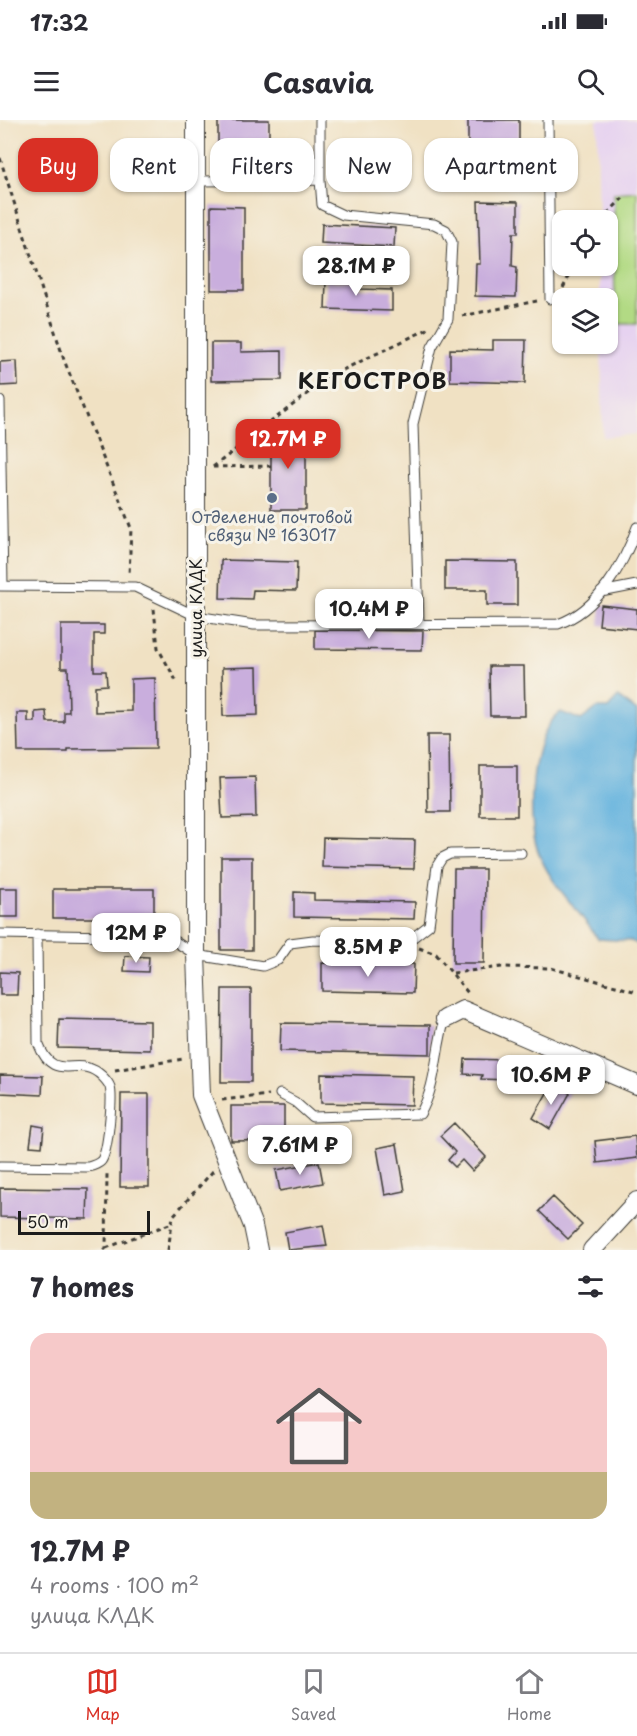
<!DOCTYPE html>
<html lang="en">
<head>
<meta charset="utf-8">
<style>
	:root { --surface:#fff; --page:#f7f7f7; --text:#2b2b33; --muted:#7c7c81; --line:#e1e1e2; --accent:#d93025 }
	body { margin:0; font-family:"Playpen Sans",sans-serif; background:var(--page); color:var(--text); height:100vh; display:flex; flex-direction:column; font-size:22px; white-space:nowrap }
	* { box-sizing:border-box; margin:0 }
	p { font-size:20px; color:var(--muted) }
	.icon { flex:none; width:33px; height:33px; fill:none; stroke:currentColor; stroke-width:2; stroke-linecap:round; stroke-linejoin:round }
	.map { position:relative; height:1130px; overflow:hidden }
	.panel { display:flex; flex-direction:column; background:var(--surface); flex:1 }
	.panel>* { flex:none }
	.guide { position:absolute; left:18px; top:18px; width:602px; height:54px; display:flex; gap:12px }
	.fabs { position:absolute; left:552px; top:90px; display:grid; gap:12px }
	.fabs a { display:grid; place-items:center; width:66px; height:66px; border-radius:12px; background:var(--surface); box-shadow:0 2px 4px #0004; font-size:30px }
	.scale { position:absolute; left:18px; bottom:15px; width:132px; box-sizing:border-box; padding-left:6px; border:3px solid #1c1c1c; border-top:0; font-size:16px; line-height:21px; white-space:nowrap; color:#1c1c1c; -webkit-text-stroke:4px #f7f3e8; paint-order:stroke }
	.price { position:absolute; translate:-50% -51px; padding:0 14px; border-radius:12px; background:#fff; color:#222; font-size:20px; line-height:39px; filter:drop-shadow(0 2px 3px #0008) }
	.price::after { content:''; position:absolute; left:50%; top:36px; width:18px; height:14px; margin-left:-9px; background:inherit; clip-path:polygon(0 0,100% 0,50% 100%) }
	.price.selected { background:var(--accent); color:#fff }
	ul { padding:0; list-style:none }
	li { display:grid; align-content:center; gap:12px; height:318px; padding:0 30px }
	li span { display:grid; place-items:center; height:186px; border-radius:18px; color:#555 }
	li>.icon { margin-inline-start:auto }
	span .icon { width:108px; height:108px; fill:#fffc; stroke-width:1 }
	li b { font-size:26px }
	h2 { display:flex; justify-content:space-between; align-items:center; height:72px; padding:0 30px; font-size:26px }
	.chip { padding:0 21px; border-radius:18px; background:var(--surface); box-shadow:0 2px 4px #0004; font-size:21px; line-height:54px }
	.chip.selected { background:var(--accent); color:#fff }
	.status { display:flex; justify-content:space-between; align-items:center; height:42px; padding:0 30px; background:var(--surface); direction:ltr }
	.status svg { height:16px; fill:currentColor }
	header { display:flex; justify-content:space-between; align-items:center; height:78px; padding:0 30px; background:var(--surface); font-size:27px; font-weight:700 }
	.tab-bar { display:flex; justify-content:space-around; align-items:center; height:84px; border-top:2px solid var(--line); background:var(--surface); font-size:16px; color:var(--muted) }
	.tab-bar a { display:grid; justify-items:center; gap:3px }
	.tab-bar .selected { color:var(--accent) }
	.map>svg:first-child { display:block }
</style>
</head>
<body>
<div class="status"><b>17:32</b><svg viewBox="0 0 49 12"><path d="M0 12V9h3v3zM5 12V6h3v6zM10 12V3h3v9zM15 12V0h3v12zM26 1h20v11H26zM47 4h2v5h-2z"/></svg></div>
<header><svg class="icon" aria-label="menu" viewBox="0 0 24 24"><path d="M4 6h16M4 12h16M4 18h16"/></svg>Casavia<svg class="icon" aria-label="search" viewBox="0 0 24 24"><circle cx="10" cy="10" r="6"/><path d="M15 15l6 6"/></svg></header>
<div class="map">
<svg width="637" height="1130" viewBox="0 0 637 1130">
	<rect width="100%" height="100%" fill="#f7f3e8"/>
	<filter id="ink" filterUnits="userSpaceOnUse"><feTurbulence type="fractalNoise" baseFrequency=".0167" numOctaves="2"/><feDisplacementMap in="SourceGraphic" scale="12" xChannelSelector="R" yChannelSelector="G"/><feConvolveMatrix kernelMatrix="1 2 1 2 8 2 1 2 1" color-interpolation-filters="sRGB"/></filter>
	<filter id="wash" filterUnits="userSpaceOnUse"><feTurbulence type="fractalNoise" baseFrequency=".008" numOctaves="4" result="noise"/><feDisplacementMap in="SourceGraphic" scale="24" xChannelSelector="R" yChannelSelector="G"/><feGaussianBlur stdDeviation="1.35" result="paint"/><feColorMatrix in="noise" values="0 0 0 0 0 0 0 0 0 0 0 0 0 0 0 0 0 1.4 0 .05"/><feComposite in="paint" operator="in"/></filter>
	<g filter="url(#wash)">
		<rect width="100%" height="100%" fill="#f0e1c3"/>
		<!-- built -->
		<path fill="#e6d2f0" d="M597,0H637V314L603,317L601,224H608V178H600V146H608V100H599Z"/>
		<!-- green -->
		<path fill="#b2da84" stroke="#677b50" stroke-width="1.5" d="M637,71V204H615L614,73Z"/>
		<!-- water -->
		<path fill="#64b2de" stroke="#40677d" stroke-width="1.5" d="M618,577L637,591V824L631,821L598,819C579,789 550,765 538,731C526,699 530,612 561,592L581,600L597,588H608Z"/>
		<g id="blocks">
			<!-- building -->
			<path fill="#c9aedd" d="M218,0H269V41L218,40Z
				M468,0H519V40H468Z
				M478,81L518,82V113H513L512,146L517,147L516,177L475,176L476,144H480Z
				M211,86L244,87V170H211Z
				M322,104L395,108L394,127L321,123Z
				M326,161L360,162V169L392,170V191L325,189Z
				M493,220H526L525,263L450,261V229L493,230Z
				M211,223H241V232L282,231V260L211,261Z
				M17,241L18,265L0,266V242Z
				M271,311H306V390H271Z
				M221,440L297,442L296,471L253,470L252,479L220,478Z
				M445,441L517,442V485H487V470H445Z
				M601,485L637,489V509L599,505Z
				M61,505H104V514H94V551H106L107,565L95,566V592L131,591V559L155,558L156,628L68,629V632H18L17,593H28V602H35V592L46,591L47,602H64V592H69L68,548H61Z
				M315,510L423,511L422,530L315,529Z
				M489,546H524L525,596H490Z
				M257,547L258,595L223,596L222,548Z
				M427,615H449L450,692H428Z
				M480,646H517V696H480Z
				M255,657L256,697L222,698L220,658Z
				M323,718L415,720L414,749L322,747Z
				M221,737H252V830H221Z
				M454,749H485L484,843H453Z
				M0,768H18V797H0Z
				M53,769H154V798H53Z
				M294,772L314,773V780L415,782L414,799L294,797Z
				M125,836L149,837L148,852L124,851Z
				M322,843L414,844L413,873L322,871Z
				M0,852L18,853L17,875H0Z
				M222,869H251V962H221Z
				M59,899L150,901V930L58,928Z
				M281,903L430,905V934L280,931Z
				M465,939L508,940V960L481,959L482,955L464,954Z
				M321,954L413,956L412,985L321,983Z
				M0,955L43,956L42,975L0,973Z
				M552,964L570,973L550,1009L533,998Z
				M121,974H149V1067H120Z
				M231,986H284V1020L231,1021Z
				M454,1003L486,1037L472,1051L462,1040L455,1047L448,1040L455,1032L440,1016Z
				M33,1005L44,1007L42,1027L30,1026Z
				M635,1016L637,1038L597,1043L595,1021Z
				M397,1024L405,1071L385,1075L377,1028Z
				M319,1042L323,1063L280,1071L276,1050Z
				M0,1068L88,1069L87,1099L0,1097Z
				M553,1077L582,1105L568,1119L539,1091Z
				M323,1105L327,1126L288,1130L285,1112Z"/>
		</g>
	</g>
	<g filter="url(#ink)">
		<use href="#blocks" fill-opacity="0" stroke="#3c3a35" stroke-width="1.5"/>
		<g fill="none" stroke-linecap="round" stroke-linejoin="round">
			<!-- service casing -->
			<g stroke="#3c3a35" stroke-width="11">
				<path id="service" d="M548,0L550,179
					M320,60V0
					M195,61L320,60L322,85L343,95L434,104L446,110L452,122L448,199L432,227L413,304L419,503
					M0,281L3,466
					M0,466L135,467L196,496L254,505L558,504C598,490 623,446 637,407
					M601,472L637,465
					M0,814L168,817L196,835L263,846L278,840L290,823L313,820L406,823L429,805L437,746L442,738L450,734L521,733
					M280,974L295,982L312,997L420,994C437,965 435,931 445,899
					M0,1046L88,1047C92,1046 98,1044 101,1041C108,1033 113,978 110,967C109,964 104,958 102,956C77,932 55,967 38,923L37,814"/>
			</g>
			<!-- minor casing -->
			<g stroke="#3c3a35" stroke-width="20">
				<path id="minor" d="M196,0V835L201,975L253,1106L258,1130
					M445,899L463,890L637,965
					M592,1130L637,1081"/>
			</g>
			<!-- path -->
			<path stroke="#3c3a35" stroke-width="3" stroke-dasharray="4.5 4.5" stroke-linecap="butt" d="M0,38L64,240L131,408L129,455
				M601,100L623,78
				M563,168L574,146
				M562,177L610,170
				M462,196L537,181
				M213,347L330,256L428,209
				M213,347L271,346
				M154,489L158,528L178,564
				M419,828L436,834L468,873
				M453,853L502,847L551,848L637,872
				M115,950L183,939
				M222,980L269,975
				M106,1128L172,1103
				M104,1130L106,1128L107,1054
				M168,1130L173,1096L213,1051"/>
			<!-- service -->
			<use href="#service" stroke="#fff" stroke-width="9"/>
			<!-- minor -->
			<use href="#minor" stroke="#fff" stroke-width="18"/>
		</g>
	</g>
	<!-- markers -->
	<circle fill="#5c6f8a" stroke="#f7f3e8" stroke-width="2" cx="272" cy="378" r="6"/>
	<g text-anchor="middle" stroke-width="6" stroke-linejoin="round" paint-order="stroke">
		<!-- service labels -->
		<g font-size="16" fill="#4e5e75" stroke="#f7f3e8">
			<text x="272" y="403">Отделение почтовой<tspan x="272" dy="18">связи № 163017</tspan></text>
		</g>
		<!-- street labels -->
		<g font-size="16" fill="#1c1c1c" stroke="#f7f3e8">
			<text transform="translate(196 488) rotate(-90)" y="6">улица КЛДК</text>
		</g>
		<!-- district labels -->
		<g font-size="22" font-weight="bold" letter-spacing="1.5" fill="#1c1c1c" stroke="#f7f3e8">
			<text x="373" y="269">КЕГОСТРОВ</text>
		</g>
	</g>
</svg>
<div class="fabs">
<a><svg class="icon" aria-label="locate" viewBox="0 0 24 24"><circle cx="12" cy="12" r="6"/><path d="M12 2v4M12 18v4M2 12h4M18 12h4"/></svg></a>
<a><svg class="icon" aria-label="layers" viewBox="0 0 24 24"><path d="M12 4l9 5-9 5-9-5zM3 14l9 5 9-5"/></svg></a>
</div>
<div class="scale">50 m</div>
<b class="price" style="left:356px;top:177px">28.1M ₽</b>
<b class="price selected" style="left:288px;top:350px">12.7M ₽</b>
<b class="price" style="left:369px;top:520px">10.4M ₽</b>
<b class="price" style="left:136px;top:844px">12M ₽</b>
<b class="price" style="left:368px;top:858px">8.5M ₽</b>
<b class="price" style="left:551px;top:986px">10.6M ₽</b>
<b class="price" style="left:300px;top:1056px">7.61M ₽</b>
<div class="guide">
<a class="chip selected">Buy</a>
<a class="chip">Rent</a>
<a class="chip">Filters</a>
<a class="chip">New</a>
<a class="chip">Apartment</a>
</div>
</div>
<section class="panel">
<h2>7 homes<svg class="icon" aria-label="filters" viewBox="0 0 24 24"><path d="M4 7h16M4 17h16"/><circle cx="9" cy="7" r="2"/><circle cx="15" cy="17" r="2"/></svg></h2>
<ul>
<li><span style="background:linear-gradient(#f6c9c9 75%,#c2b280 0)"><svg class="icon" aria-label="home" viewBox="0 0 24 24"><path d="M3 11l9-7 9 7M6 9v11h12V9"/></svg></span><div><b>12.7M ₽</b><p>4 rooms · 100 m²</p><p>улица КЛДК</p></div></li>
</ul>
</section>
<nav class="tab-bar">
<a class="selected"><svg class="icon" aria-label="map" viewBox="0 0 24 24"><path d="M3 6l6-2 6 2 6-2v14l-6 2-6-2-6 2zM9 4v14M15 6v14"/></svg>Map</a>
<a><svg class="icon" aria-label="saved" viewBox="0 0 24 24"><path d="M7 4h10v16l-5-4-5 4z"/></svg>Saved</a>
<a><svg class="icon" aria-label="home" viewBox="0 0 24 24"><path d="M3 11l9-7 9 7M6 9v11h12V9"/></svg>Home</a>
</nav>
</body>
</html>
